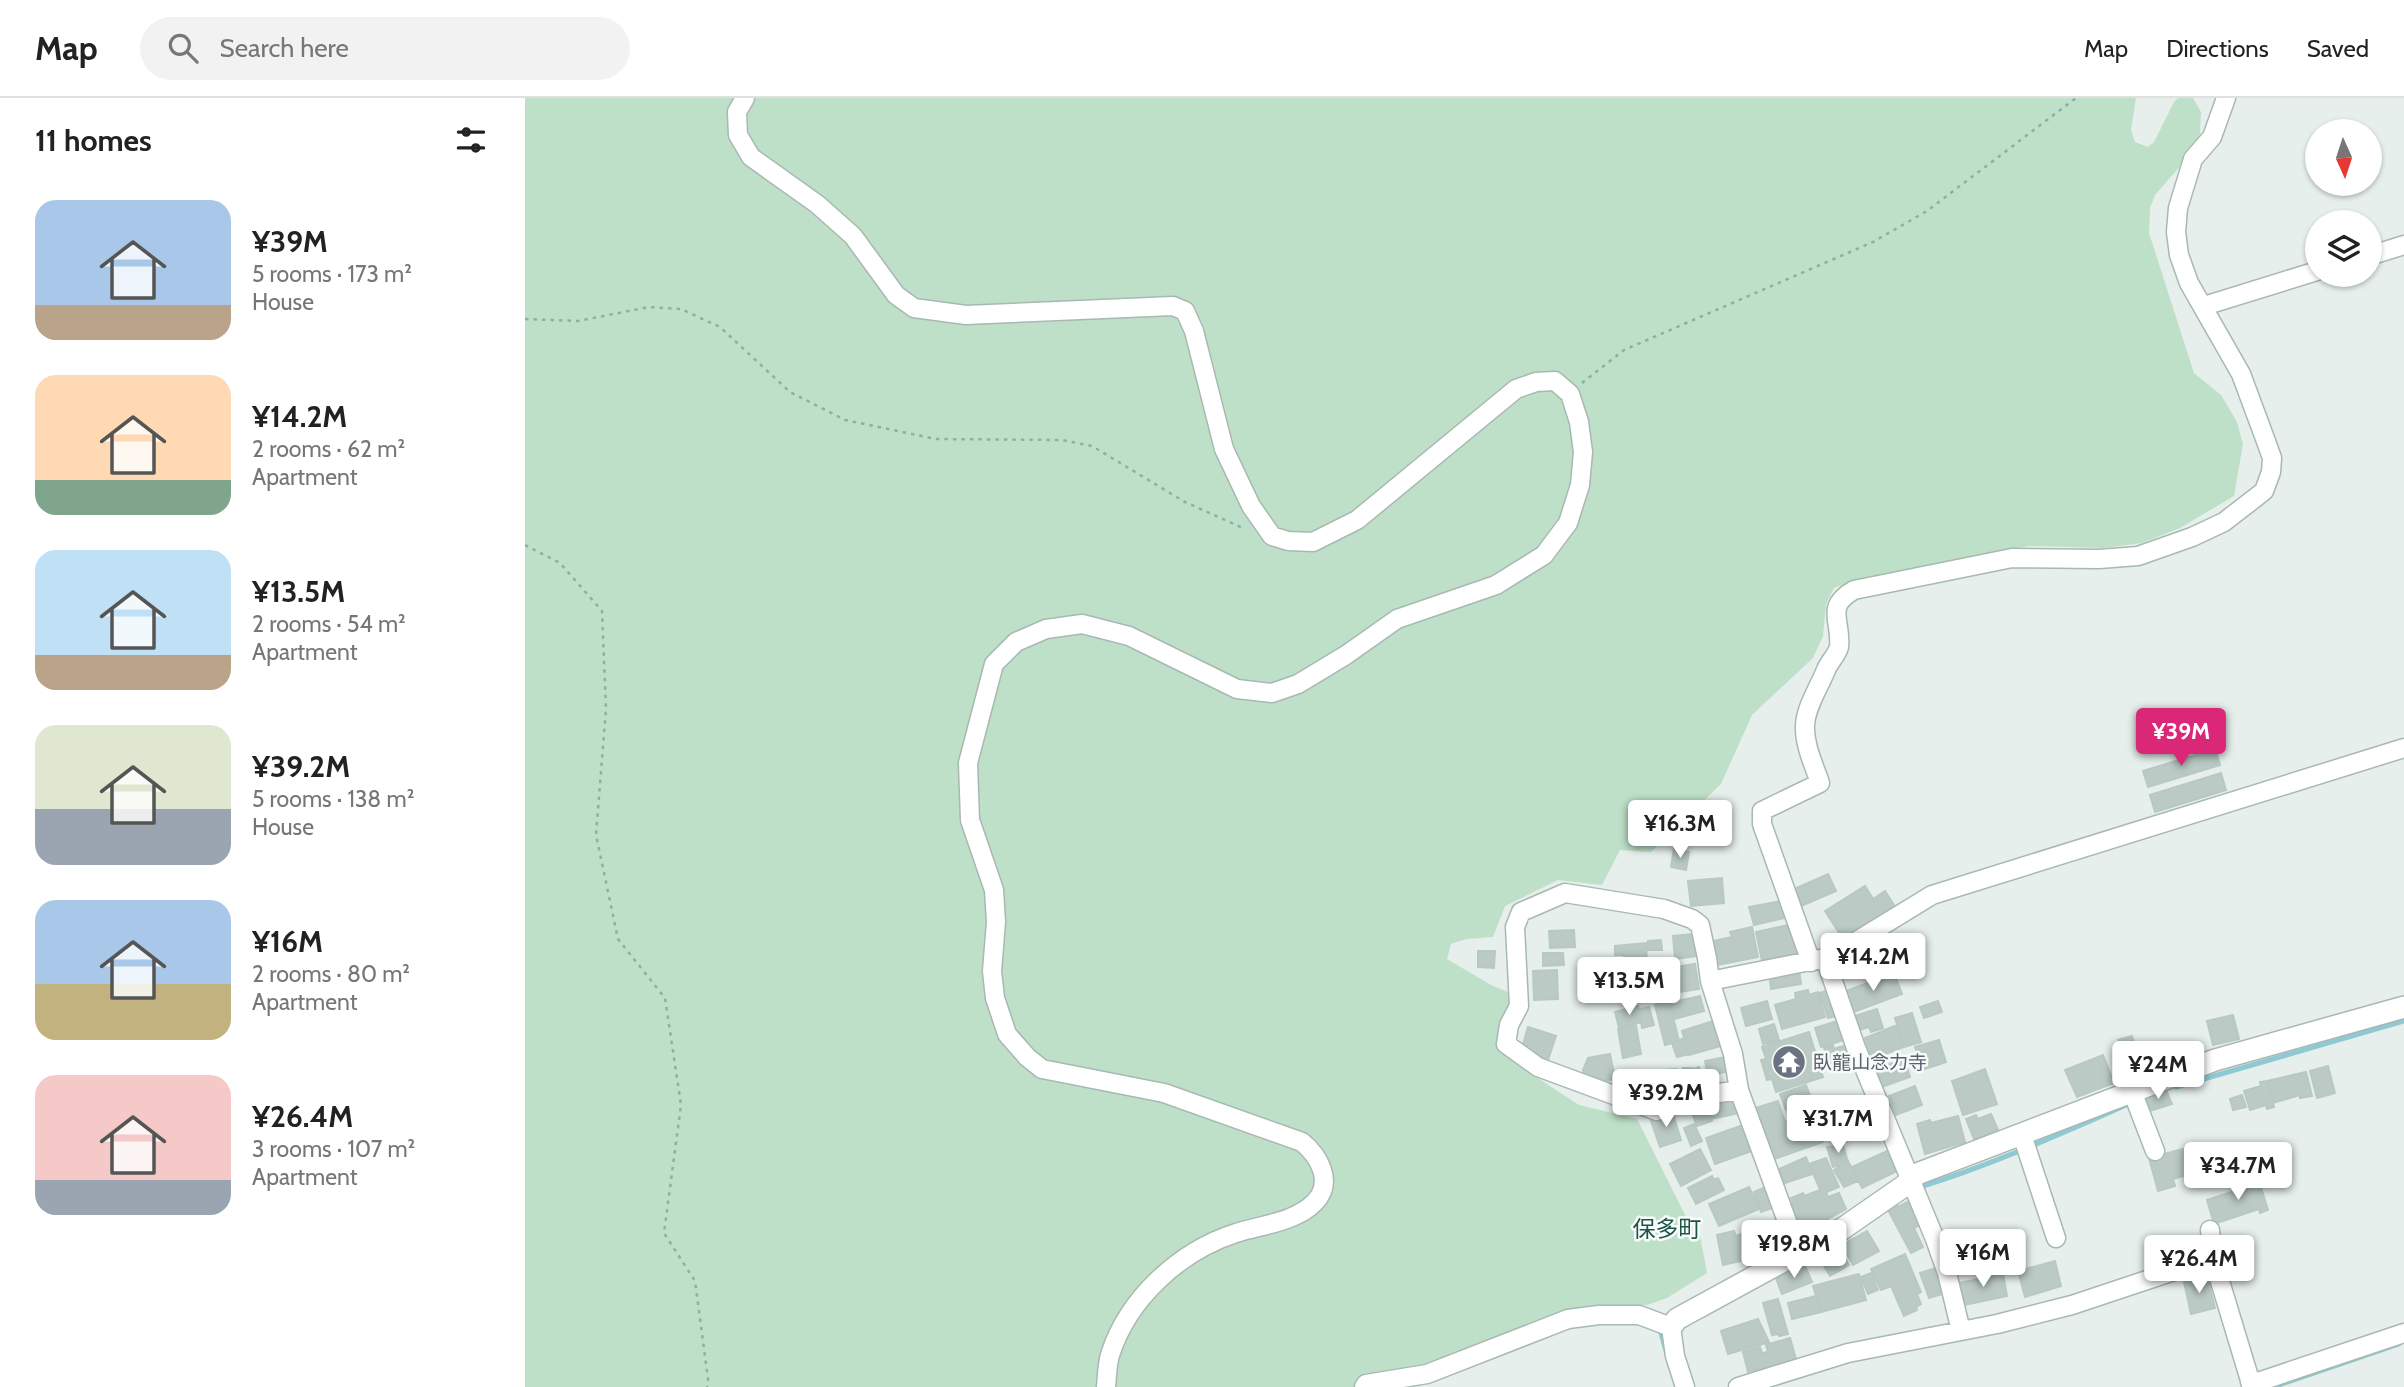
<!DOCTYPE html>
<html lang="en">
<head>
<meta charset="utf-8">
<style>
	:root { --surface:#fff; --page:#f2f2f2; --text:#222; --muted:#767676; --line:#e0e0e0; --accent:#db2777 }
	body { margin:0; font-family:Cabin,"Noto Sans JP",sans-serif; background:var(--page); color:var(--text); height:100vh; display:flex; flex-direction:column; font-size:26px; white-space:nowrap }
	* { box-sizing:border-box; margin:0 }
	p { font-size:23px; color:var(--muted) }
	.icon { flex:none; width:38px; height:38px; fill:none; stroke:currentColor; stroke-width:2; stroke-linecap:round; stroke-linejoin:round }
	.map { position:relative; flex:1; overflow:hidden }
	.drawer { display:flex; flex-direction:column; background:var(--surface); width:525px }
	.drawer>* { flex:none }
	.needle { width:46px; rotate:177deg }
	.fabs { position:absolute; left:1780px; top:21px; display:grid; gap:14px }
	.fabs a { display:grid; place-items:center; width:77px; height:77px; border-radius:50%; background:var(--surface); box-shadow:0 2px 5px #0004; font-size:35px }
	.price { position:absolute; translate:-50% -60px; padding:0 16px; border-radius:7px; background:#fff; color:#222; font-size:23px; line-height:46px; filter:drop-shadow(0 2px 4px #0008) }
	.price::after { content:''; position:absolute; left:50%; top:42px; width:21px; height:16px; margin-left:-10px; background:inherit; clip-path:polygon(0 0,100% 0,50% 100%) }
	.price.selected { background:var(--accent); color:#fff }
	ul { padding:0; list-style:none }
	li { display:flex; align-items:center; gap:21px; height:175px; padding:0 35px }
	li span { display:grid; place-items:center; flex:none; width:196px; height:140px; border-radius:21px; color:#555 }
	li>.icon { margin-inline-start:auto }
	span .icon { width:84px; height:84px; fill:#fffc; stroke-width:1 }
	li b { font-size:30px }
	h2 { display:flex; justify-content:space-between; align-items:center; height:84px; padding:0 35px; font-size:30px }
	header { display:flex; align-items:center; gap:42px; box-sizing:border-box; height:98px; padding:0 35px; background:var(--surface); border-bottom:2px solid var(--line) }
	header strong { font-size:33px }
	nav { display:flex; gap:38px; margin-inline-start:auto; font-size:24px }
	.search { width:490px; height:63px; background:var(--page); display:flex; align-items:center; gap:18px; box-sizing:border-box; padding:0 24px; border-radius:38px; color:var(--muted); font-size:26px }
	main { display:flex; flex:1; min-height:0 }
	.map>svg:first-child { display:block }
</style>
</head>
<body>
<header>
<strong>Map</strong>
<div class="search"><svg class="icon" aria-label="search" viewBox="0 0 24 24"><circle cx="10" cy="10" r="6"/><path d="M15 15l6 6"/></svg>Search here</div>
<nav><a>Map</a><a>Directions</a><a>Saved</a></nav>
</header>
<main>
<section class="drawer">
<h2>11 homes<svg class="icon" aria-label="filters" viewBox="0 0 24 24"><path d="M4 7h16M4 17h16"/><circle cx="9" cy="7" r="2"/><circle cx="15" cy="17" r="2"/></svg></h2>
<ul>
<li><span style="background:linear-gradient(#a9c7e8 75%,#b9a48a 0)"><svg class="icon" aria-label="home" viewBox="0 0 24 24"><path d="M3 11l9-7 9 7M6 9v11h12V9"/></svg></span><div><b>¥39M</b><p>5 rooms · 173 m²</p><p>House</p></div></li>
<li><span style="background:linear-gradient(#ffd9b3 75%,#7fa58c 0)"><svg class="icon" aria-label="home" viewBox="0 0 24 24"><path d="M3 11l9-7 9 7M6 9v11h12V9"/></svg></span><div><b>¥14.2M</b><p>2 rooms · 62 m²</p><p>Apartment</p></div></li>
<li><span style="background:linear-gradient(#bfe0f5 75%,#b9a48a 0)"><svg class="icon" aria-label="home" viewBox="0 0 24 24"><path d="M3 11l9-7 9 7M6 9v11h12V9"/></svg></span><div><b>¥13.5M</b><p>2 rooms · 54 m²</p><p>Apartment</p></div></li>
<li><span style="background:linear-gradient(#dfe7d0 60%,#9aa5b1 0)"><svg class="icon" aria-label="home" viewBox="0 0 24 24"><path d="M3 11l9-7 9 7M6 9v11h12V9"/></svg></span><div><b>¥39.2M</b><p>5 rooms · 138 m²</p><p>House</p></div></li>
<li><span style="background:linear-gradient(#a9c7e8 60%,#c2b280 0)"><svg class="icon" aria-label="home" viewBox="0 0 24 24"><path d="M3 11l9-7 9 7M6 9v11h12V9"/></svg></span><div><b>¥16M</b><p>2 rooms · 80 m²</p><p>Apartment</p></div></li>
<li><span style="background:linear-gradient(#f6c9c9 75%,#9aa5b1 0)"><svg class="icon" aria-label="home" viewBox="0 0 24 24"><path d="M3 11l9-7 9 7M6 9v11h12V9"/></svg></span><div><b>¥26.4M</b><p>3 rooms · 107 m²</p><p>Apartment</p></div></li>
</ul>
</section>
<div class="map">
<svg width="1879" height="1289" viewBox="0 0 1879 1289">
	<rect width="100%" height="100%" fill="#e6efeb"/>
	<!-- green -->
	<path fill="#bfe0c8" d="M0,0H1611L1606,32L1610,44L1623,49L1629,44L1649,4L1653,0H1668L1676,14L1675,34L1678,42L1630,97L1625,110L1624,135L1669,275L1696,297L1712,324L1718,346L1709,398L1655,430L1617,445L1578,450L1503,448L1410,469L1328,483L1309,490L1301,506L1298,538L1288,560L1227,617L1196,686L1126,754L1095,752L1077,787L1033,782L980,808L968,839L941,841L926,846L922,861L966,887L990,897L973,946L990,965L1054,1007L1112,1021L1163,1123L1175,1137L1182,1175L1142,1200L1122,1207L1042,1213L900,1269L831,1289H0Z"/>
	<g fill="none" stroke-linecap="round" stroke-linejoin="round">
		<!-- stream -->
		<path stroke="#8ec9d4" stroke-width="5" d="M1651,989L1879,923
			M1395,1089C1467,1067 1537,1035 1606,1005
			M1139,1228L1136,1235L1142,1256
			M1748,1289L1874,1246"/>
	</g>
	<!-- building -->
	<path fill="#bbcac4" stroke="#b8c9c2" stroke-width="2" d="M1690,651L1695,667L1623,689L1618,673Z
		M1696,675L1701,692L1630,714L1625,697Z
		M1149,751L1164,754L1161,772L1146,769Z
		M1303,776L1311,793L1274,809L1267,792Z
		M1197,780L1199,805L1166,808L1163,783Z
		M1340,788L1348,801L1360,793L1370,809L1318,841L1300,813Z
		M1262,802L1268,818L1229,827L1224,809Z
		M1263,827L1264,833L1271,832L1276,855L1237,863L1231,834Z
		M1227,829L1233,859L1192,867L1188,843L1207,839L1205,834Z
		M1049,832L1050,849L1025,850L1024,833Z
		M1169,836L1172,858L1150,861L1148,838Z
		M1136,842L1137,852H1123V843Z
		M1121,845L1124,900L1102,902L1099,857H1090V848Z
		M953,853H970L969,870L953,869Z
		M1018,855H1038L1039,867L1018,868Z
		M1170,866L1174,891L1129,898L1125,873Z
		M1274,871L1276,886L1246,891L1244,876Z
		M1032,872L1033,901L1009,902L1008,873Z
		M1369,875L1377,896L1326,915L1318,894Z
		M1097,876L1099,901L1056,904L1055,879Z
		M1307,891L1315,917L1303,920L1295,895Z
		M1283,892L1284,897L1293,894L1300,919L1257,931L1250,907L1271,901L1270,895Z
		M1175,898L1179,913L1149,921L1145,905Z
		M1144,903L1154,943L1140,947L1130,907Z
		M1242,903L1247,921L1221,928L1216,910Z
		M1413,903L1417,914L1399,920L1395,909Z
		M1113,908L1117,924L1094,930L1090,914Z
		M1124,909L1129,927L1117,930L1114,911Z
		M1352,911L1358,930L1346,934L1344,929L1334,932L1330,918Z
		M1387,915L1396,944L1379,949L1370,920Z
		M1708,917L1714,941L1688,947L1682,923Z
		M1191,922L1199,947L1164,957L1157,933Z
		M1316,922L1322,941L1296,949L1290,930Z
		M1249,926L1254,942L1238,946L1234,931Z
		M1372,927L1379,949L1347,961L1340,940Z
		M1111,928L1116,956L1098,960L1093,931Z
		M1003,929L1031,938L1023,962L996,953Z
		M1284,934L1298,979L1251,994L1247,981L1242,982L1236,962L1241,961L1237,949Z
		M1607,938L1615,963L1602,967L1593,942Z
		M1159,940L1164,956L1152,959L1147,945Z
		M1414,942L1421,964L1397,972L1390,949Z
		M1325,946L1332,966L1307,974L1299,950L1308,947L1309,951Z
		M1085,956L1090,981L1068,985L1060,984L1058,972L1063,960Z
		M1578,957L1589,985L1552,999L1540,972Z
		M1201,959L1204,973L1183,978L1180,963Z
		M1379,961L1385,979L1357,989L1351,971Z
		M1803,968L1810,995L1792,1000L1785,973Z
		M1174,969L1181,991L1166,994V990L1156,1000L1119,1004L1116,979L1141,976L1140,972L1151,971V974L1158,973V970H1167L1166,972Z
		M1460,971L1472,1006L1438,1017L1427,983Z
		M1781,974L1787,998L1775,1000V997L1748,1005L1742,983Z
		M1742,983L1749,1009L1742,1011L1741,1007L1725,1012L1719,993L1736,988L1735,984Z
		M1281,987L1287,1003L1261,1012L1255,996Z
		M1390,988L1397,1007L1371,1017L1364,998Z
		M1641,992L1647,1006L1625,1013L1620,999Z
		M1210,997L1214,1015L1186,1021L1187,1023L1172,1028L1164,1008Z
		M1717,997L1721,1009L1708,1012L1705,1001Z
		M1253,1003L1260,1024L1275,1019L1279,1031L1292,1026L1298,1044L1249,1061L1231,1010Z
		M1147,1013L1156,1042L1135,1049L1125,1020Z
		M1466,1016L1473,1032L1449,1041L1441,1021L1451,1017L1453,1021Z
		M1433,1018L1440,1044L1400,1056L1392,1026L1405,1022L1406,1025Z
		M1169,1026L1177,1043L1166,1048L1159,1030Z
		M1221,1026L1230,1052L1190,1066L1181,1040Z
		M1318,1047L1323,1064L1308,1069L1302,1049Z
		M1175,1051L1186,1072L1156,1088L1145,1066Z
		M1658,1051L1665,1076L1648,1081L1650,1088L1633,1093L1624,1060Z
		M1362,1053L1372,1073L1337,1090L1327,1069Z
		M1281,1059L1287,1076L1257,1086L1252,1072Z
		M1301,1060L1314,1089L1297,1096L1284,1066Z
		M1323,1063L1333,1083L1319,1089L1309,1072Z
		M1187,1078L1189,1082L1193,1080L1199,1092L1171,1106L1163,1090Z
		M1733,1080L1743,1112L1735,1115L1734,1111L1689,1126L1682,1102L1713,1092L1712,1086Z
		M1245,1087L1253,1108L1236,1114L1229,1094Z
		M1224,1089L1234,1111L1194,1128L1184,1106Z
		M1295,1092L1297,1096L1301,1094L1303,1099L1314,1095L1321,1111L1293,1126L1294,1129L1275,1137L1264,1106L1268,1105L1266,1100L1278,1095L1279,1098Z
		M1390,1100L1400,1124L1389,1130L1398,1149L1386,1155L1362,1110L1371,1105L1373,1109Z
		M1256,1123L1262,1141L1223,1154L1224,1161L1198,1167L1192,1137L1209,1133L1211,1138Z
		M1342,1133L1354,1153L1328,1167L1317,1147Z
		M1307,1140L1324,1167L1305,1178L1289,1151Z
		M1492,1143L1500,1168L1485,1173L1476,1148Z
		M1380,1156L1396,1194L1392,1196L1396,1206L1391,1209L1392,1212L1379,1218L1366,1188L1356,1192L1346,1171Z
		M1530,1163L1536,1188L1500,1199L1493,1173Z
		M1280,1168L1287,1184L1257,1196L1251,1180Z
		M1411,1170L1420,1195L1404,1200L1395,1175Z
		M1346,1175L1353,1192L1343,1196L1336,1179Z
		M1334,1176L1341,1202L1296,1214L1288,1188Z
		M1478,1176L1482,1198L1439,1207L1434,1185Z
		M1682,1178L1690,1210L1666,1216L1659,1184Z
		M1291,1198L1296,1214L1267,1221L1263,1205Z
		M1253,1201L1263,1236L1254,1238L1253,1236L1247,1237L1238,1205Z
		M1233,1221L1244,1244L1203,1256L1196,1233Z
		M1265,1240L1271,1261L1223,1274L1218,1254L1235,1249L1237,1255L1243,1254L1241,1247Z"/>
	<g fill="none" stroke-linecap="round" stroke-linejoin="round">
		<!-- minor casing -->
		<g stroke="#a8b8b2" stroke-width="21">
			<path id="minor" d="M220,0L212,14L213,37L226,59L292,106L328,138L371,197L389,210L441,217L648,208L660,213L669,233L699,351L726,408L747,438L763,443L788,444L832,422L991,291L1011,284L1030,283L1045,296L1054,324L1058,354L1055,387L1043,425L1019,457L971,487L872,521L821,557L773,586L747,595L712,591L604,538L557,526L521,531L491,544L469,566L443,665L445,722L469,792L471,824L467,873L470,900L482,936L502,959L517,971L639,995L777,1044C794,1058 809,1084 790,1104C771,1124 736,1127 711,1135C655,1153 603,1200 585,1257C582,1267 582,1279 581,1289
				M1844,158L1879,147
				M1679,208L1792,173
				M1300,860L1331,950L1410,1141L1422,1175L1436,1233
				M1286,864L1237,726V713L1295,685C1289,667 1279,647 1280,627C1281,609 1294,589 1301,572C1304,564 1312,557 1314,549C1317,523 1299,509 1329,492L1487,460L1574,461L1613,458L1667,439L1699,424L1739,393L1746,374L1747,360L1742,346L1716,276L1664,185L1654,157L1651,134L1653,110L1668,61L1687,39L1701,0
				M1185,883L1182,860L1175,827L1167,821L1139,811L1040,795L996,814L990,829L994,908L984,927L981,946L1013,969L1132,1013L1167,999L1214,992
				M1607,993L1630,1053
				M1497,1037L1531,1140
				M1685,1132L1688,1160
				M1274,1156L1214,992L1208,956L1185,883L1300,860L1309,857L1407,797L1879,650
				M1725,1284L1736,1283L1879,1235
				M839,1289L841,1286L902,1276L1043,1221L1074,1217H1114L1146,1229L1150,1258L1160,1289
				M1213,1289L1323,1255L1472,1226L1547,1207L1688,1160L1727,1289"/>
		</g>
		<!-- tertiary casing -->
		<g stroke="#a8b8b2" stroke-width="24">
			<path id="tertiary" d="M1146,1229L1152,1221L1317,1131L1379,1088L1392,1076L1690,962L1879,909"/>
		</g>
		<!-- path -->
		<path stroke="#86b3a5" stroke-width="2.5" stroke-dasharray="3.5 5" stroke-linecap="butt" d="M0,221L53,223L124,209L156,211L195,229L265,294L320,322L411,341L537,342L567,348L660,404L720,431
			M1057,285L1099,252L1348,144L1402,113L1551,0
			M0,447L35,465L77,513L81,611L71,737L93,841L140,900L156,1007L139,1135L170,1183L183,1281L182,1289"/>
		<!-- minor -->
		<use href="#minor" stroke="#fff" stroke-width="18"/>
		<!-- tertiary -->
		<use href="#tertiary" stroke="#fff" stroke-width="21"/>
	</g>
	<!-- icons -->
	<defs>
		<g id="temple-disc" transform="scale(1.75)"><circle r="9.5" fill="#6b7280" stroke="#f7fbf9"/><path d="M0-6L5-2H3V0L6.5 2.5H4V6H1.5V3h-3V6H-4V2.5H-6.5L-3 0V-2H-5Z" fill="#fff"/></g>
	</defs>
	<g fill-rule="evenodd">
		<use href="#temple-disc" x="1264" y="964"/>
	</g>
	<g text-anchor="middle" stroke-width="5" stroke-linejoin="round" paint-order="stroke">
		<!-- worship labels -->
		<g font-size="19" fill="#5b616d" stroke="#f7fbf9" text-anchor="start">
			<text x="1288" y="971">臥龍山念力寺</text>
		</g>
		<!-- quarter labels -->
		<g font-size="23" fill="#1f5548" stroke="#f7fbf9">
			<text x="1142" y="1139">保多町</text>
		</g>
	</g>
</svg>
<div class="fabs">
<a><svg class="needle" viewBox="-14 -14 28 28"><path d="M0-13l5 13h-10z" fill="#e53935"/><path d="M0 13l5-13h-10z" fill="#767676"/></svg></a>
<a><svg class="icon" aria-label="layers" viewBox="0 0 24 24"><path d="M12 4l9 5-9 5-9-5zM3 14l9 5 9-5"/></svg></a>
</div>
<b class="price selected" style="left:1656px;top:670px">¥39M</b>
<b class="price" style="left:1155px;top:762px">¥16.3M</b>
<b class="price" style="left:1348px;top:895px">¥14.2M</b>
<b class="price" style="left:1104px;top:919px">¥13.5M</b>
<b class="price" style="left:1633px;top:1003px">¥24M</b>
<b class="price" style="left:1141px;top:1031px">¥39.2M</b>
<b class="price" style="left:1313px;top:1057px">¥31.7M</b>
<b class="price" style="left:1713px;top:1104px">¥34.7M</b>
<b class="price" style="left:1269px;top:1182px">¥19.8M</b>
<b class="price" style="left:1458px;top:1191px">¥16M</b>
<b class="price" style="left:1674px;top:1197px">¥26.4M</b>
</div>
</main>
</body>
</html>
